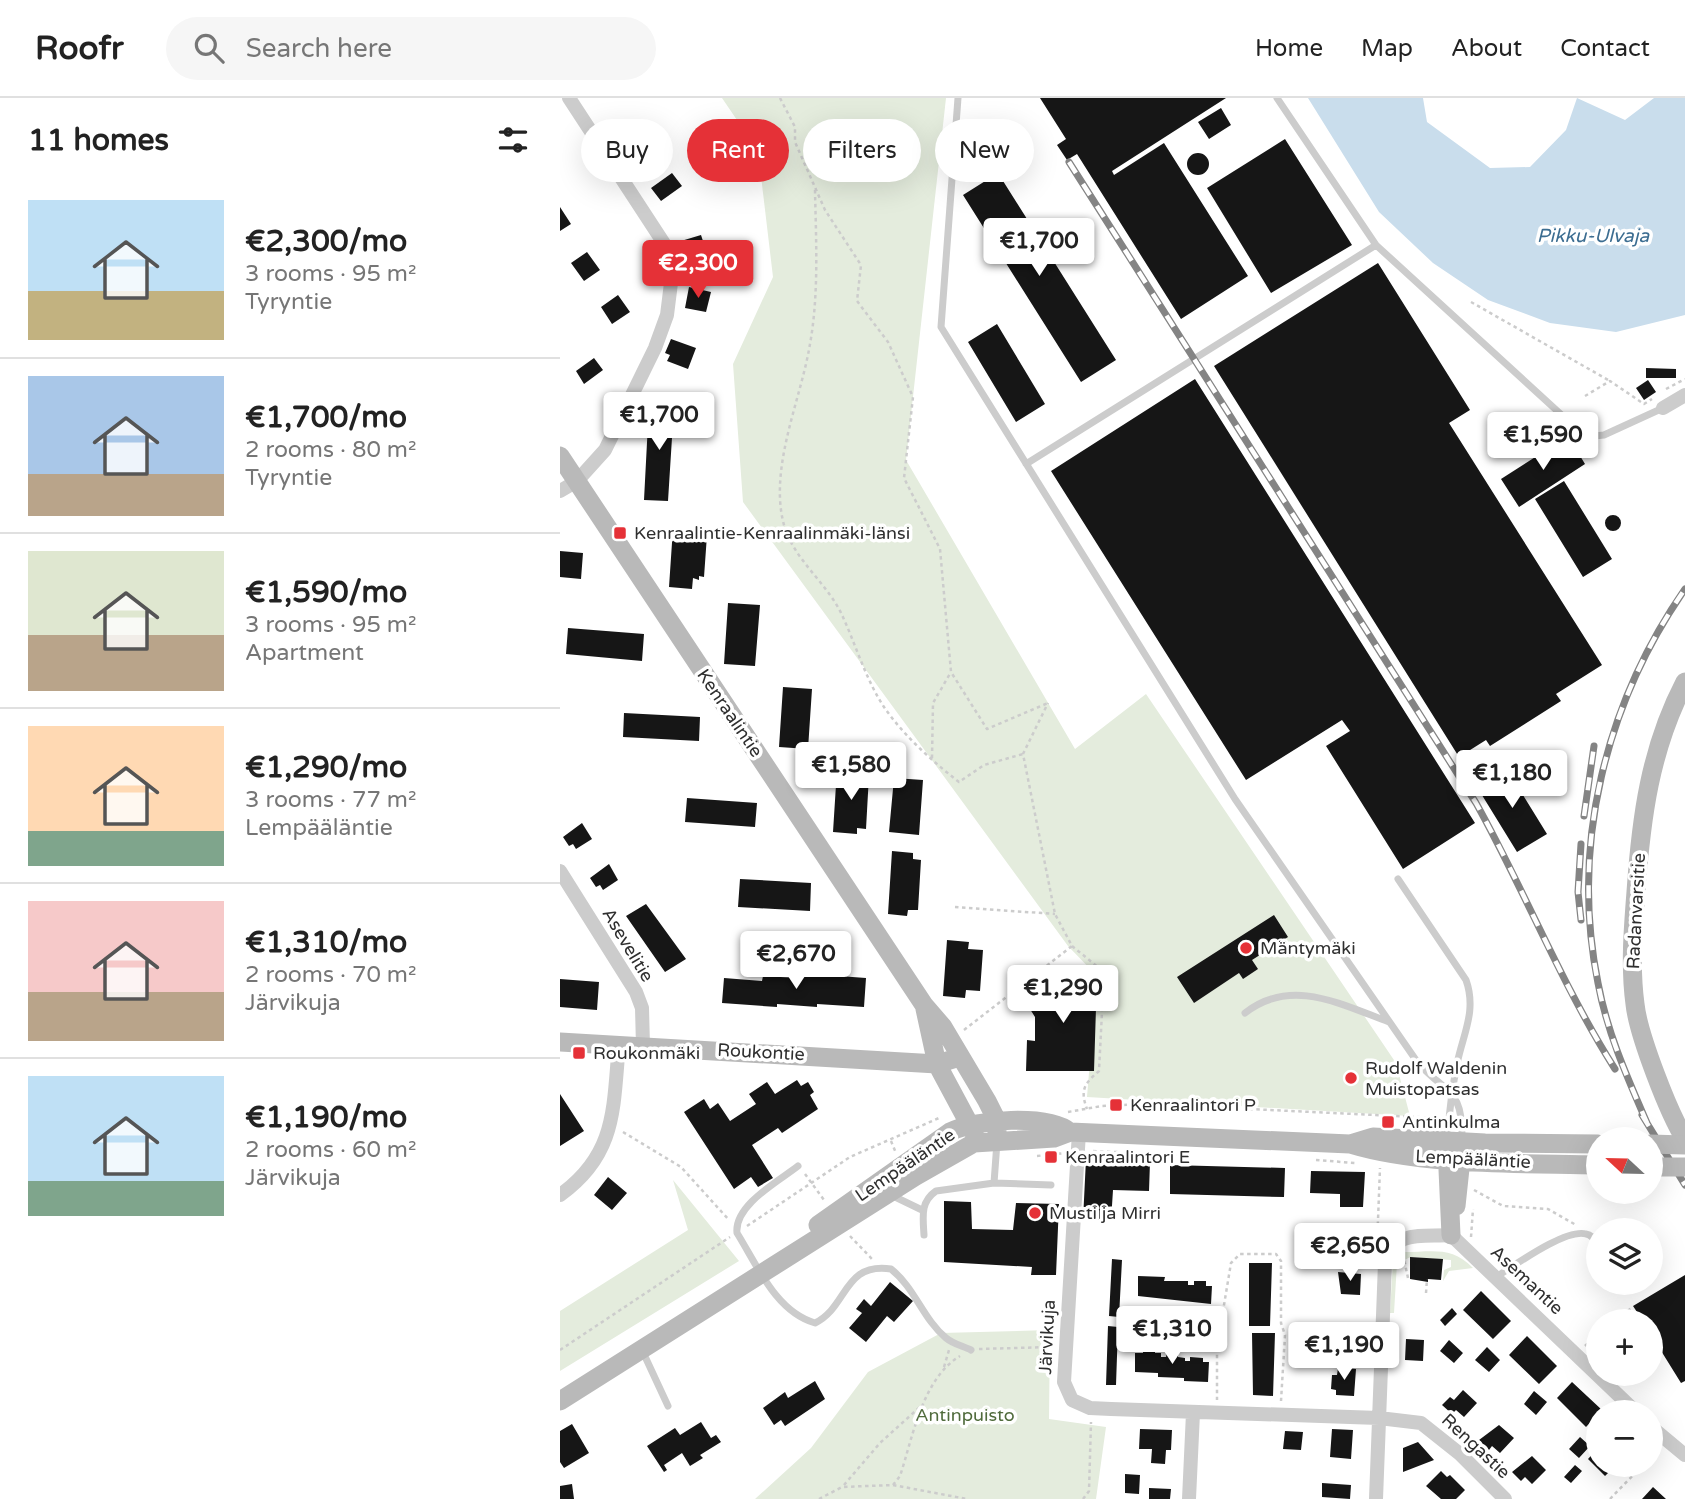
<!DOCTYPE html>
<html lang="en">
<head>
<meta charset="utf-8">
<style>
	:root { --surface:#fff; --page:#f6f6f6; --text:#222; --muted:#767676; --line:#e0e0e0; --accent:#e53137 }
	body { margin:0; font-family:"Varela Round",sans-serif; background:var(--page); color:var(--text); height:100vh; display:flex; flex-direction:column; font-size:26px; white-space:nowrap }
	* { box-sizing:border-box; margin:0 }
	p { font-size:23px; color:var(--muted) }
	.icon { flex:none; width:38px; height:38px; fill:none; stroke:currentColor; stroke-width:2; stroke-linecap:round; stroke-linejoin:round }
	.map { position:relative; flex:1; overflow:hidden }
	.sheet { display:flex; flex-direction:column; background:var(--surface); width:560px }
	.sheet>* { flex:none }
	.banner { position:absolute; left:21px; top:21px; width:665px; height:63px; display:flex; gap:14px }
	.needle { width:46px; rotate:292deg }
	.fabs { position:absolute; left:1026px; top:1029px; display:grid; gap:14px }
	.fabs a { display:grid; place-items:center; width:77px; height:77px; border-radius:50%; background:var(--surface); box-shadow:0 7px 28px #0002; font-size:35px }
	.price { position:absolute; translate:-50% -60px; padding:0 16px; border-radius:7px; background:#fff; color:#222; font-size:23px; line-height:46px; filter:drop-shadow(0 2px 4px #0008) }
	.price::after { content:''; position:absolute; left:50%; top:42px; width:21px; height:16px; margin-left:-10px; background:inherit; clip-path:polygon(0 0,100% 0,50% 100%) }
	.price.selected { background:var(--accent); color:#fff }
	ul { padding:0; list-style:none }
	li { display:flex; align-items:center; gap:21px; height:175px; padding:0 28px }
	li+li { border-top:2px solid var(--line) }
	li span { display:grid; place-items:center; flex:none; width:196px; height:140px; border-radius:0px; color:#555 }
	li>.icon { margin-inline-start:auto }
	span .icon { width:84px; height:84px; fill:#fffc; stroke-width:1 }
	li b { font-size:30px }
	h2 { display:flex; justify-content:space-between; align-items:center; height:84px; padding:0 28px; font-size:30px }
	.tag { padding:0 24px; border-radius:32px; background:var(--surface); box-shadow:0 7px 28px #0002; font-size:24px; line-height:63px }
	.tag.selected { background:var(--accent); color:#fff }
	header { display:flex; align-items:center; gap:42px; box-sizing:border-box; height:98px; padding:0 35px; background:var(--surface); border-bottom:2px solid var(--line) }
	header strong { font-size:33px }
	nav { display:flex; gap:38px; margin-inline-start:auto; font-size:24px }
	.search { width:490px; height:63px; background:var(--page); display:flex; align-items:center; gap:18px; box-sizing:border-box; padding:0 24px; border-radius:38px; color:var(--muted); font-size:26px }
	main { display:flex; flex:1; min-height:0 }
	.map>svg:first-child { display:block }
</style>
</head>
<body>
<header>
<strong>Roofr</strong>
<div class="search"><svg class="icon" aria-label="search" viewBox="0 0 24 24"><circle cx="10" cy="10" r="6"/><path d="M15 15l6 6"/></svg>Search here</div>
<nav><a>Home</a><a>Map</a><a>About</a><a>Contact</a></nav>
</header>
<main>
<section class="sheet">
<h2>11 homes<svg class="icon" aria-label="filters" viewBox="0 0 24 24"><path d="M4 7h16M4 17h16"/><circle cx="9" cy="7" r="2"/><circle cx="15" cy="17" r="2"/></svg></h2>
<ul>
<li><span style="background:linear-gradient(#bfe0f5 65%,#c2b280 0)"><svg class="icon" aria-label="home" viewBox="0 0 24 24"><path d="M3 11l9-7 9 7M6 9v11h12V9"/></svg></span><div><b>€2,300/mo</b><p>3 rooms · 95 m²</p><p>Tyryntie</p></div></li>
<li><span style="background:linear-gradient(#a9c7e8 70%,#b9a48a 0)"><svg class="icon" aria-label="home" viewBox="0 0 24 24"><path d="M3 11l9-7 9 7M6 9v11h12V9"/></svg></span><div><b>€1,700/mo</b><p>2 rooms · 80 m²</p><p>Tyryntie</p></div></li>
<li><span style="background:linear-gradient(#dfe7d0 60%,#b9a48a 0)"><svg class="icon" aria-label="home" viewBox="0 0 24 24"><path d="M3 11l9-7 9 7M6 9v11h12V9"/></svg></span><div><b>€1,590/mo</b><p>3 rooms · 95 m²</p><p>Apartment</p></div></li>
<li><span style="background:linear-gradient(#ffd9b3 75%,#7fa58c 0)"><svg class="icon" aria-label="home" viewBox="0 0 24 24"><path d="M3 11l9-7 9 7M6 9v11h12V9"/></svg></span><div><b>€1,290/mo</b><p>3 rooms · 77 m²</p><p>Lempääläntie</p></div></li>
<li><span style="background:linear-gradient(#f6c9c9 65%,#b9a48a 0)"><svg class="icon" aria-label="home" viewBox="0 0 24 24"><path d="M3 11l9-7 9 7M6 9v11h12V9"/></svg></span><div><b>€1,310/mo</b><p>2 rooms · 70 m²</p><p>Järvikuja</p></div></li>
<li><span style="background:linear-gradient(#bfe0f5 75%,#7fa58c 0)"><svg class="icon" aria-label="home" viewBox="0 0 24 24"><path d="M3 11l9-7 9 7M6 9v11h12V9"/></svg></span><div><b>€1,190/mo</b><p>2 rooms · 60 m²</p><p>Järvikuja</p></div></li>
</ul>
</section>
<div class="map">
<svg width="1125" height="1401" viewBox="0 0 1125 1401">
	<rect width="100%" height="100%" fill="#fff"/>
	<!-- green -->
	<path fill="#e4ecdd" d="M162,0H386L346,362L515,651L586,596L836,965L850,1018L527,999L537,878L508,848L183,404L173,266L213,179L198,53Z
		M113,1082L179,1163L0,1273V1213L128,1132Z
		M844,1154C873,1154 892,1148 913,1170L889,1173L883,1183L884,1172L891,1169V1162L851,1159L837,1165L834,1215H830L833,1162Z
		M490,1232L489,1321L546,1329L536,1401H195L251,1350L308,1274L381,1235Z"/>
	<!-- water -->
	<path fill="#c9ddec" d="M748,0H863L867,24L930,70L970,69L1006,32L1017,0L1065,22L1094,0H1125V217L1056,234L990,225L928,202L873,165L819,114Z"/>
	<!-- building -->
	<path fill="#161616" d="M480,0H666L552,73L554,77L604,45L688,178L621,221L517,56L507,62L497,47L506,41Z
		M661,10L671,27L649,41L638,24Z
		M74,27L85,43L67,55L56,39Z
		M725,41L792,147L711,195L647,90Z
		M627 66a11 11 0 1 1 22 0a11 11 0 1 1-22 0Z
		M112,75L122,88L101,103L91,90Z
		M438,75L556,262L521,284L403,97Z
		M0,109L11,126L0,133Z
		M141,137L147,155L127,161L121,143Z
		M27,154L40,172L24,183L11,165Z
		M818,165L910,312L889,325L1042,567L996,596L1001,603L930,648L926,642L899,659L654,268Z
		M129,189L151,194L146,214L125,210Z
		M58,197L70,214L52,226L41,209Z
		M437,226L485,306L456,324L408,244Z
		M111,241L136,250L128,271L107,263L110,257L105,255Z
		M34,260L43,272L24,286L16,273Z
		M1086,270L1116,271V280H1086Z
		M635,281L915,725L843,771L766,648L790,633L782,622L686,682L491,373Z
		M1088,282L1096,294L1084,302L1076,290Z
		M89,306L114,308L108,403L84,402Z
		M1008,338L1025,366L959,409L941,381Z
		M1004,383L1052,461L1023,479L975,401Z
		M1045 425a8 8 0 1 1 16 0a8 8 0 1 1-16 0Z
		M113,430L147,437L144,479L139,478V482L133,480L132,491L109,489Z
		M0,453L23,455L21,481L0,479Z
		M168,505L200,507L195,568L164,566Z
		M8,530L84,536L82,563L6,556Z
		M223,589L252,591L248,651L219,649Z
		M64,615L140,619L139,643L63,639Z
		M277,671L302,673V677H309L306,731L297,730V736L273,734Z
		M947,671L987,736L957,754L917,689Z
		M334,680L363,682L359,737L329,734Z
		M127,700L197,705L195,729L125,724Z
		M22,725L32,741L16,751L13,746L9,748L3,739Z
		M332,753L353,755V761L361,762L358,812H348L347,818L328,816Z
		M49,766L58,782L43,792L40,787L36,789L30,780Z
		M180,781L251,785L250,813L178,809Z
		M86,806L126,861L105,874L66,818Z
		M714,817L728,839L692,862L698,871L683,881L679,875L634,905L617,879Z
		M387,842L409,844L408,851L423,852L420,893L406,892L405,900L383,898Z
		M238,875L306,880L304,909L257,906V909L217,906V909L162,905L164,880L202,883L203,878L238,880Z
		M537,878L534,973H466L467,942L475,943V919L463,900L495,879Z
		M0,881L39,884L37,912L0,909Z
		M237,982L241,988L248,984L254,994L250,997L258,1011L222,1035L218,1030L192,1047L213,1080L198,1089L191,1079L174,1091L124,1014L144,1001L150,1011L158,1005L170,1023L196,1006L189,996L207,984L215,996Z
		M0,996L24,1033L0,1048Z
		M526,1061L590,1064L589,1093L553,1092L551,1123L523,1122Z
		M610,1067L725,1070L724,1099L610,1096Z
		M751,1073L805,1074L803,1109H780V1096L750,1095Z
		M48,1079L67,1095L52,1112L34,1097Z
		M384,1103L411,1104L412,1131L453,1132L456,1105L499,1106L496,1177H471L472,1169L384,1164Z
		M850,1159L883,1161L881,1182L868,1181V1184L850,1181Z
		M552,1161L562,1162L559,1219L549,1218Z
		M689,1165H712L710,1228H689Z
		M778,1174L801,1176L800,1197L781,1196Z
		M1125,1177V1283L1121,1285L1090,1235V1223H1083L1073,1208Z
		M578,1178L605,1179L604,1183H628V1187H634V1183H646V1188H652L651,1206L578,1198Z
		M330,1184L353,1203L334,1224L327,1218L306,1244L289,1230L302,1215L296,1211L304,1201L311,1208Z
		M921,1193L951,1223L933,1241L903,1212Z
		M892,1210L897,1216L885,1228L880,1222Z
		M776,1224L797,1225L796,1246H779Z
		M548,1228L558,1229L556,1287H546Z
		M692,1235H715L713,1298L693,1297Z
		M967,1238L997,1268L979,1286L949,1257Z
		M846,1241L864,1242L863,1263L845,1262Z
		M889,1242L903,1255L894,1265L880,1253Z
		M583,1249L595,1250V1255H601V1259H606L607,1254H618V1259L625,1260V1263H630V1259L643,1260V1264H649L648,1284L624,1283V1280L598,1279V1275L575,1274V1255H583Z
		M927,1249L940,1262L929,1274L915,1262Z
		M778,1270L796,1271L794,1298L776,1297V1292L771,1291L772,1277H777Z
		M255,1283L265,1301L225,1328L221,1322L214,1327L203,1310L225,1294L228,1300Z
		M1012,1284L1042,1312L1026,1329L997,1300Z
		M903,1292L917,1305L904,1319L896,1312L892,1316L882,1307L890,1299L894,1302Z
		M974,1293L987,1304L976,1317L964,1306Z
		M141,1324L151,1340L156,1337L161,1344L140,1357L143,1360L130,1368L122,1355L104,1367L107,1372L104,1374L87,1348L115,1330L120,1337Z
		M12,1326L29,1355L4,1370L0,1364V1333Z
		M939,1327L954,1340L940,1355L932,1348L929,1352L919,1342Z
		M580,1331L612,1332L611,1352H606L605,1366L591,1365L592,1351H579Z
		M772,1331L793,1332L791,1361L770,1359Z
		M725,1333L743,1334L741,1352L723,1351Z
		M1020,1339L1030,1348L1019,1360L1009,1351Z
		M858,1344L874,1362L843,1374V1350Z
		M1038,1350V1367H1056L1045,1378L1028,1361Z
		M972,1358L986,1372L972,1386L965,1379L961,1383L952,1374Z
		M1015,1367L1022,1373L1011,1385L1004,1379Z
		M881,1373L887,1379L890,1377L905,1392L896,1401H881L866,1388Z
		M565,1376L580,1377L579,1396L565,1395Z
		M762,1385L791,1387L790,1401L762,1399Z
		M12,1386L14,1401H0V1388Z
		M1093,1389L1106,1401H1082Z
		M589,1390L611,1391L610,1401H589Z"/>
	<g fill="none" stroke-linecap="round" stroke-linejoin="round">
		<!-- path -->
		<path stroke="#ccc" stroke-width="2.5" stroke-dasharray="3.5 3.5" stroke-linecap="butt" d="M220,0L235,29V44L265,112L301,167L297,203L328,244L353,299L344,380L380,451L391,574L427,631L488,605
			M255,92C256,142 259,196 250,246C241,301 210,367 223,423C231,460 267,484 282,517C296,547 306,582 324,609C344,638 372,663 399,684L424,667L463,656
			M911,204L1050,283
			M1106,291L1125,281
			M1025,298L1050,283L1084,306L1092,301
			M372,660L373,605L391,574
			M395,809L495,816
			M512,848L544,874L539,973C524,986 520,992 527,1011
			M404,932L512,848L495,816L463,656L488,605
			M508,1014L542,1008L584,1006L878,1020
			M909,1021H916L924,1029
			M63,1034L121,1069L169,1122
			M1049,1034L1060,1035
			M331,1043L336,1055
			M533,1053L624,1057
			M477,1058L505,1055
			M756,1062L795,1065
			M245,1076L264,1102
			M914,1092L943,1108L988,1111L1016,1127
			M187,1128L290,1059L379,1020
			M290,1138L312,1161
			M911,1139L913,1111
			M817,1148L820,1070
			M843,1156L848,1180
			M866,1195L867,1181
			M1058,1223L1071,1210
			M567,1243L657,1249V1302
			M1025,1248L1038,1235
			M657,1249L671,1165L680,1156H716L721,1163V1225L725,1237L721,1303
			M419,1251L492,1249
			M0,1252L170,1139
			M384,1269L389,1252
			M1090,1359L1098,1351
			M284,1387L320,1345L362,1307
			M333,1387L407,1401
			M259,1401L282,1389L333,1387L340,1378C353,1339 362,1281 400,1258
			M523,1401L529,1393L531,1324
			M1050,1401L1083,1367"/>
		<!-- lane -->
		<path stroke="#ccc" stroke-width="7" d="M398,0L381,229L675,701L858,965C889,998 903,991 902,1043
			M717,0L816,147L1017,331L1034,338L1044,337L1103,310
			M466,366L816,147
			M838,781L906,882C917,913 903,936 897,966C892,991 889,1017 887,1042
			M685,915C731,879 780,906 829,924
			M238,1068C219,1083 174,1107 177,1135C197,1167 216,1214 255,1225C288,1209 283,1164 331,1171C355,1190 363,1221 386,1240C393,1246 403,1248 411,1252
			M434,1085L437,1044
			M333,1098L362,1112
			M364,1137C363,1119 360,1104 376,1093L434,1085L491,1087
			M936,1179C954,1168 1006,1130 1026,1136C1033,1137 1034,1142 1038,1147
			M82,1252L108,1308"/>
		<!-- street -->
		<path stroke="#ccc" stroke-width="14" d="M1103,310L1125,297
			M0,393L17,383L45,352L95,250L107,217L111,185L105,147L9,0
			M0,773L76,894L82,910L83,948
			M519,1034L504,1284L512,1302L530,1310L551,1311L819,1320L861,1325L900,1356L945,1401
			M0,1097C57,1056 53,1010 59,946
			M1090,1328L1125,1357
			M629,1401L633,1315
			M816,1401L825,1165C834,1131 862,1139 891,1137L1076,1314"/>
		<!-- secondary -->
		<path stroke="#b9b9b9" stroke-width="19" d="M0,358L364,907L383,929L427,1003L437,1023V1042
			M1125,584C1090,651 1081,720 1076,794C1073,832 1070,869 1075,906C1078,936 1109,1016 1125,1041
			M365,911L377,966L414,1035
			M0,944L377,966L400,959
			M790,1046L813,1039L925,1045L1038,1046
			M887,1050L891,1137
			M896,1108L901,1061
			M258,1127L390,1034C415,1021 488,1016 510,1034
			M0,1303L356,1078L414,1045L494,1040L510,1034L790,1046C862,1068 961,1065 1038,1067"/>
		<!-- rail casing -->
		<g stroke="#848484" stroke-width="7">
			<path id="rail" d="M509,64L916,705C965,793 1001,886 1055,971
				M1024,718L1034,648
				M1021,822L1018,794L1021,746
				M1082,1017L1125,1087
				M1087,1025C1067,979 1047,934 1038,885C1010,746 1046,605 1125,491"/>
		</g>
		<!-- rail -->
		<use href="#rail" stroke="#fff" stroke-width="4.5" stroke-dasharray="13" stroke-linecap="butt"/>
		<!-- path-bridge -->
		<path stroke="#ccc" stroke-width="2.5" stroke-dasharray="3.5 3.5" stroke-linecap="butt" d="M1060,1035H1080"/>
		<!-- secondary-bridge -->
		<path stroke="#b9b9b9" stroke-width="19" d="M1090,1046L1125,1047
			M1090,1069H1125"/>
	</g>
	<!-- markers -->
	<g fill="#e53137" stroke="#fff" stroke-width="2.5">
		<rect x="53" y="428" width="14" height="14" rx="3.5"/>
		<circle cx="686" cy="850" r="7"/>
		<rect x="12" y="948" width="14" height="14" rx="3.5"/>
		<circle cx="791" cy="980" r="7"/>
		<rect x="549" y="1000" width="14" height="14" rx="3.5"/>
		<rect x="821" y="1017" width="14" height="14" rx="3.5"/>
		<rect x="484" y="1052" width="14" height="14" rx="3.5"/>
		<circle cx="475" cy="1115" r="7"/>
	</g>
	<g text-anchor="middle" stroke-width="7" stroke-linejoin="round" paint-order="stroke">
		<!-- poi labels -->
		<g font-size="18" fill="#2f2f2f" stroke="#fff" text-anchor="start">
			<text x="74" y="441">Kenraalintie-Kenraalinmäki-länsi</text>
			<text x="700" y="856">Mäntymäki</text>
			<text x="33" y="961">Roukonmäki</text>
			<text x="805" y="976">Rudolf Waldenin<tspan x="805" dy="21">Muistopatsas</tspan></text>
			<text x="570" y="1013">Kenraalintori P</text>
			<text x="842" y="1030">Antinkulma</text>
			<text x="505" y="1065">Kenraalintori E</text>
			<text x="489" y="1121">Musti ja Mirri</text>
		</g>
		<!-- street labels -->
		<g font-size="18" fill="#2f2f2f" stroke="#fff">
			<text transform="translate(170 615) rotate(56)" y="6">Kenraalintie</text>
			<text transform="translate(1076 813) rotate(-87)" y="6">Radanvarsitie</text>
			<text transform="translate(68 847) rotate(59)" y="6">Asevelitie</text>
			<text transform="translate(201 954) rotate(3)" y="6">Roukontie</text>
			<text transform="translate(913 1061) rotate(3)" y="6">Lempääläntie</text>
			<text transform="translate(345 1067) rotate(-34)" y="6">Lempääläntie</text>
			<text transform="translate(967 1182) rotate(43)" y="6">Asemantie</text>
			<text transform="translate(487 1239) rotate(-87)" y="6">Järvikuja</text>
			<text transform="translate(916 1348) rotate(43)" y="6">Rengastie</text>
		</g>
		<!-- park labels -->
		<g font-size="18" fill="#506b3c" stroke="#fff">
			<text x="405" y="1323">Antinpuisto</text>
		</g>
		<!-- water labels -->
		<g font-size="19" font-style="italic" fill="#3c6d91" stroke="#fff">
			<text x="1033" y="144">Pikku-Ulvaja</text>
		</g>
	</g>
</svg>
<div class="fabs">
<a><svg class="needle" viewBox="-14 -14 28 28"><path d="M0-13l5 13h-10z" fill="#e53935"/><path d="M0 13l5-13h-10z" fill="#767676"/></svg></a>
<a><svg class="icon" aria-label="layers" viewBox="0 0 24 24"><path d="M12 4l9 5-9 5-9-5zM3 14l9 5 9-5"/></svg></a>
<a>+</a>
<a>−</a>
</div>
<b class="price" style="left:479px;top:180px">€1,700</b>
<b class="price selected" style="left:138px;top:202px">€2,300</b>
<b class="price" style="left:99px;top:354px">€1,700</b>
<b class="price" style="left:983px;top:374px">€1,590</b>
<b class="price" style="left:291px;top:704px">€1,580</b>
<b class="price" style="left:952px;top:712px">€1,180</b>
<b class="price" style="left:236px;top:893px">€2,670</b>
<b class="price" style="left:503px;top:927px">€1,290</b>
<b class="price" style="left:790px;top:1185px">€2,650</b>
<b class="price" style="left:612px;top:1268px">€1,310</b>
<b class="price" style="left:784px;top:1284px">€1,190</b>
<div class="banner">
<a class="tag">Buy</a>
<a class="tag selected">Rent</a>
<a class="tag">Filters</a>
<a class="tag">New</a>
</div>
</div>
</main>
</body>
</html>
